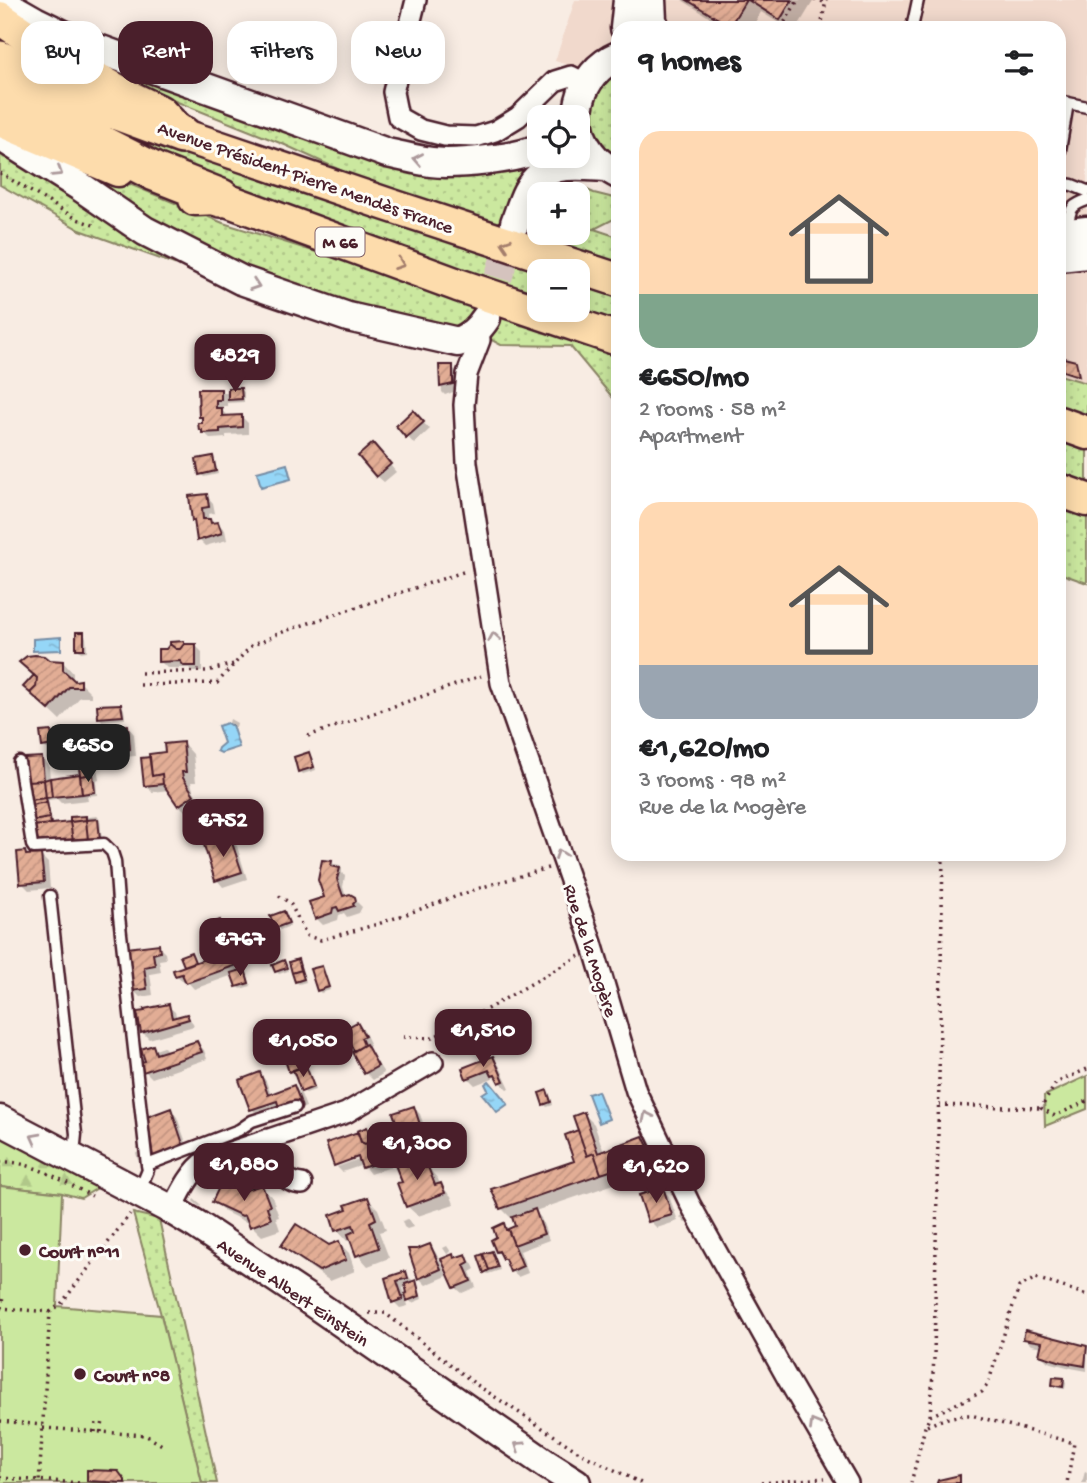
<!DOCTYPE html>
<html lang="en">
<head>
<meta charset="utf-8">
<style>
	:root { --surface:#fff; --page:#f6f6f6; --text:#202124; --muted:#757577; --accent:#4a1f2b }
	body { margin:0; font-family:"Gochi Hand",sans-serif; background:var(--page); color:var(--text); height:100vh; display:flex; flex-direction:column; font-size:26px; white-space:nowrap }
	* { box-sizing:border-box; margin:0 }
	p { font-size:23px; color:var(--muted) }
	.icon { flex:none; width:38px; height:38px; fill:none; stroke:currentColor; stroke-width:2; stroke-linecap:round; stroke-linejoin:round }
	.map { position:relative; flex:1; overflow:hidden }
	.side { position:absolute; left:611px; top:21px; width:455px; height:840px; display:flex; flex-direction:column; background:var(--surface); border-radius:21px; box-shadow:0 4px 18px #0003 }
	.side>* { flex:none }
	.hud { position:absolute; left:21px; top:21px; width:485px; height:63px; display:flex; gap:14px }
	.tools { position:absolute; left:527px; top:105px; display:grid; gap:14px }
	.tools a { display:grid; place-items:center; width:63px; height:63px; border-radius:14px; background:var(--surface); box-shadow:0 4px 18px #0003; font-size:35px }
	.price { position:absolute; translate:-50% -60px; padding:0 16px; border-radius:14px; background:var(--accent); color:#fff; font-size:23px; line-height:46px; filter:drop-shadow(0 2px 4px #0008) }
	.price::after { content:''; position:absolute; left:50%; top:42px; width:21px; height:16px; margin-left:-10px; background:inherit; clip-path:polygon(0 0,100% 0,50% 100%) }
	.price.on { background:#222; color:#fff }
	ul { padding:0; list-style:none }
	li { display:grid; align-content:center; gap:14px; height:371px; padding:0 28px }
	li span { display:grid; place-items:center; height:217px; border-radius:21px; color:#555 }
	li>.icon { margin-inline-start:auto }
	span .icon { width:126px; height:126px; fill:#fffc; stroke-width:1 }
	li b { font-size:30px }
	h2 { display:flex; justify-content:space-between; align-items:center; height:84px; padding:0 28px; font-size:30px }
	.pill { padding:0 24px; border-radius:21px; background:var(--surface); box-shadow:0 4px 18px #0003; font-size:24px; line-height:63px }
	.pill.on { background:var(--accent); color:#fff }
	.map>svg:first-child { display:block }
</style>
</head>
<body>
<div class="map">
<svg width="1087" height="1483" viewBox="0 0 1087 1483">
	<defs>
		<pattern id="grass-dots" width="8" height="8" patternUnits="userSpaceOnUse" patternTransform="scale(1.75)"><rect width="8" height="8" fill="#cbe89f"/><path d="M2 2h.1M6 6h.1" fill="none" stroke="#b0c789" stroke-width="1.8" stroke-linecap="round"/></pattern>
		<pattern id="forest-firs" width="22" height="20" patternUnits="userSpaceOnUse" patternTransform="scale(1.75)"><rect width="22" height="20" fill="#cbe89f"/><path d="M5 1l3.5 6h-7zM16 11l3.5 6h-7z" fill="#b0c789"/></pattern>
		<pattern id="water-ripples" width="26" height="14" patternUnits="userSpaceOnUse" patternTransform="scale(1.75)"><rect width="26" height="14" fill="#95d6f7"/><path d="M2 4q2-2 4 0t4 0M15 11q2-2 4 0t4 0" fill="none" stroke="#82b7d4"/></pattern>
		<pattern id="building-hatch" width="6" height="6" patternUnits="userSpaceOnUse" patternTransform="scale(1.75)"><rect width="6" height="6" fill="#e2ad95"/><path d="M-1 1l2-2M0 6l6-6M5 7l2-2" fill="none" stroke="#c39481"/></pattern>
	</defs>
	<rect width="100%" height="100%" fill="#f8ece3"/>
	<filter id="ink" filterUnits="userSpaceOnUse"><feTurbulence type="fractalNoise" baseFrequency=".0143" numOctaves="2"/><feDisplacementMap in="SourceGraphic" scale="14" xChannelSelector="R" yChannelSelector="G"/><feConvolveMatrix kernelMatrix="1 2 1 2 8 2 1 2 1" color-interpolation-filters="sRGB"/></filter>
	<g filter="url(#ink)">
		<!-- built -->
		<path fill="#f1d9cc" d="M575,0H1087V383L1059,375V28H618V69L605,77L555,61Z"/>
		<!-- grass -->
		<path fill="url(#grass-dots)" stroke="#8a8465" stroke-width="2" d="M114,64L393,170L457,174L542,157L539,197V233H578V194H540L562,179L594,193L618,199V217L594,229L618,237V268L384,190L285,145L110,75Z
			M618,69V159L601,146L590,124L591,99L615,70Z
			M0,70L558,271H539V301L199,177Z
			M31,143L223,223L422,285L618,351V404L570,346L501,345L488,338L453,335L226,266Z
			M0,149L173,260L174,264L80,230L0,185Z
			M578,278L618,291V329L578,310Z
			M1059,375L1087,383V421L1059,412Z
			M1059,432L1087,441V491L1059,482Z
			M1059,501L1087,511V583L1059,573Z
			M133,1213L159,1219L217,1483H202L161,1315Z"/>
		<!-- forest -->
		<path fill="url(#forest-firs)" stroke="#8a8465" stroke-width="2" d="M0,1129L104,1184L81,1198L62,1193L0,1186Z"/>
		<!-- park -->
		<path fill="#cbe89f" stroke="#8a8465" stroke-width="2" d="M1087,1076V1109L1045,1126L1044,1096Z
			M0,1186L62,1193L57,1306L161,1315L202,1483H0Z"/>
		<!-- water -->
		<path fill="url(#water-ripples)" stroke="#778da5" stroke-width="2" d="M287,464L291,479L261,487L257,472Z
			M61,637V650L33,651V639Z
			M227,723L230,725H232L239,747L221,753L217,751L218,748L224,743L218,726Z
			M489,1081L508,1104L497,1112L482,1094L488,1090L485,1084Z
			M598,1091L609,1119L599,1123L588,1094Z"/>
		<!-- shadow -->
		<path fill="#0003" fill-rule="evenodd" d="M682,0H814L797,28H787L761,12L752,28H726Z
			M1075,363L1078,366L1080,378L1067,373L1064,370Z
			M440,366L452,367L455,370L456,391L445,395L442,392Z
			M241,389L244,392V402L227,403V406H223L224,410H221L229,417L241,416L248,423V434L226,435V438L211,439L200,429L203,425V419L200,416L220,391L223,393H229Z
			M413,413L430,429L414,444L398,426Z
			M379,452L396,472L384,482L377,476Z
			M212,458L215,461L218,474L204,477L201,474Z
			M207,496L213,503L215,513L208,514L209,521L214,525L218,524L225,530L227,540L205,546L199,540L196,523L194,520Z
			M83,634L86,637L87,651L81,652L78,649Z
			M184,643L186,646L195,645L202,652V672H193L189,668H167L160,661L167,651Z
			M49,662H63L73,673V681L80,682L91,693V697H80L60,720L25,687Z
			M121,706L124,709L125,719L102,721L100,718Z
			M230,719L237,723L236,727H234L229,723Z
			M128,727L134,734L136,756L96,759L99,780L96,781L97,795L87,796L88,800L61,803L57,799L48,800L52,826L73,828L72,819L97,816L100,819L102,841L36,843L29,781L42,758L49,765L50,780L82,779L77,736Z
			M50,733L53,736L54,747L47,749L44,746Z
			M183,743L193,754L196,782H191L193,790L203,806L189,815L179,805L169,790L152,792L145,785L167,753Z
			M309,754L312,757L316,770L303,774L300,771Z
			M251,807L254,813L249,815L245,809Z
			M230,839L237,846L247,879L223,887L217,880Z
			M25,853L28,856H41L48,863L50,888L29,890L22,883Z
			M323,862L340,865L342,868V873L345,876L343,887L346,897L355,900L362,907L359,913L347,917L344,913L339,915L338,920L323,925L316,918L326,898Z
			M284,913L286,916L290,926L280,930L277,927Z
			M220,922L223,925L226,933L217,936L214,933Z
			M158,946L165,953L166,959L159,960L161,972L150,974L153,995L140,997L133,990L131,976Z
			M231,952L237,958L242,972L245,971L247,974L251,986L240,989L237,986L233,975L194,989L186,980L183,981L176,975L186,967L182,957L191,954L196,964Z
			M297,961L300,964L306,982L299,984L296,982L291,963Z
			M283,962L288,971L279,974L276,971Z
			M321,968L324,971L330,990L321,993L318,990Z
			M168,1006L175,1012L177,1019L187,1016L193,1023L194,1026L149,1039L142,1032Z
			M357,1024L364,1031L370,1043H369L370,1046L367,1047L384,1073L373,1080L366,1073L356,1051Z
			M197,1043L204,1050L207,1059L152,1078L145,1071L152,1047L155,1050L164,1047L168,1052Z
			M492,1058L499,1065L510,1088L507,1089L495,1077L475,1085L468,1078Z
			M302,1059L305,1062L315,1090L306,1093L303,1091L296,1072L293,1074L291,1071Z
			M260,1074L266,1081L271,1095L294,1087L301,1094L306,1107L288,1114L259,1116L252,1109L241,1081Z
			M547,1092L550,1095L553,1105L547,1107L544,1104Z
			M414,1108L420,1114L435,1159L424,1163L438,1179L440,1185L451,1196L454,1204L418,1216L407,1206L405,1183L413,1160Z
			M171,1110L177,1117L190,1154L162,1163L155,1156L149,1118Z
			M584,1114L594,1124L604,1152L643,1138L653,1149L662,1167L649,1172L651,1176L629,1183L626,1180L535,1211L541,1218L549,1240L520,1251L528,1273L518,1277L511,1271L508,1262L497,1251L499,1238L503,1225L509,1231L517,1227L514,1218L512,1219L501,1208L577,1162Z
			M367,1129L370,1132L375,1146L388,1157L391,1167L370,1174L363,1165L342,1172L337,1167L367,1156L366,1153L337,1163V1166L328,1144Z
			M139,1152L142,1155L143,1162H140L138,1160L136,1153Z
			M261,1187L272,1197L279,1217L276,1218L280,1230L262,1236L250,1224L225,1212L214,1201Z
			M662,1189L669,1196L678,1221L657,1228L650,1221Z
			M194,1199L201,1205L200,1207L193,1201Z
			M368,1199L378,1209L386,1230L379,1232L389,1258L368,1266L358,1255L352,1239L347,1241L337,1230L349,1210Z
			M683,1215L688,1221L685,1223L680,1217Z
			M408,1219L413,1227L407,1229L404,1227L402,1221Z
			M339,1243L349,1253L355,1271L330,1281L294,1256L283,1246L328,1247Z
			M430,1246L436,1253L447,1276L426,1285L419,1278Z
			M447,1246L451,1252L447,1254L443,1248Z
			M492,1253L495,1256L500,1270L488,1274L485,1272Z
			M466,1256L472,1263L475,1269L470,1272L476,1287L462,1293L455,1287Z
			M405,1273L412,1280L413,1283L415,1282L418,1285L422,1299L412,1303L406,1297L408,1306L400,1308L394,1302L387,1279ZM408,1286L409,1293L406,1296L403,1288Z
			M1026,1333L1087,1348V1371L1071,1368L1048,1362L1041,1355L1043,1347L1031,1345L1025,1339Z
			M1063,1380L1066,1383L1065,1389L1057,1388L1054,1385Z
			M1085,1471L1087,1472V1483H1082Z
			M117,1473L127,1483H91L88,1480Z"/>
		<!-- building -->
		<path fill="url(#building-hatch)" stroke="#4a1f2b" stroke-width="2" d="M687,0H746L730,26Z
			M748,0H792L780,20Z
			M1060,357L1076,361L1079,376L1063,371Z
			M439,365H453V384L440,387Z
			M228,388H241L242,399L228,400Z
			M198,389H221V400H216V408H222V416L242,415V427L220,429V432L202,433V430H199L198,423H202V417H199Z
			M413,410L424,422L406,438L396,426Z
			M373,443L391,464L376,477L358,456Z
			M213,456L216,471L199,475L196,459Z
			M207,494L209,507L202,508L203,519H210L211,523L218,522L222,533L197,541L194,520L192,521L189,496Z
			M76,632H84V649H76Z
			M184,641V644L180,649H176L170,644V642Z
			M170,644L176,649H180L184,644H196V666H184L180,661L158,662V649H166Z
			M35,655L44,656L49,660L63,661V670L75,681L81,680V687H69L49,710L30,693L36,687L37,678L19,662L27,656Z
			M34,675L37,678L36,687L30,693L23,687Z
			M121,704L123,716L98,718L97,705Z
			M128,725L130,749L89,753L86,728Z
			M51,731L53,745L42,747L40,732Z
			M86,733L93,774L80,776L75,734Z
			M183,742L186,772H182L183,778L194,795L178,806L163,784L162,774L152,776L149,754L165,752L164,744Z
			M309,752L314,767L298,772L294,757Z
			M42,757L44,780L27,781L25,758Z
			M150,757L152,776L162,774L163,784L144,786L141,758Z
			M80,774L82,794L52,797L50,778Z
			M93,774L95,792L82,794L80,776Z
			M50,778L52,797L46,798L44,780Z
			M44,780L46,798L30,800L27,781Z
			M46,798L47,802L30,805V800Z
			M47,802L50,818L32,821L30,805Z
			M86,816V820L70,822V817Z
			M50,818L51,824L33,826L32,821Z
			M98,819L100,839L88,840L86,820Z
			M86,820L88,840L73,841L70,822Z
			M70,822L73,841L35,844L33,826Z
			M230,837L242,872L215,881L204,845Z
			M25,851L26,855L41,854L44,882L20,884L17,852Z
			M322,860L332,861L331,866L340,868L337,879L343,896L350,894L355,897L356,901L353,904L354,906L339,911L337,907L333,908L332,913L315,919L309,902L324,897L318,880Z
			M284,911L289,923L275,928L270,916Z
			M220,920L224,930L212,934L209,924Z
			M159,944L160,952L153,954L155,965L144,967L147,989L131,991L129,974H131L126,948Z
			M231,950L237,965L186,983L182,974L175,976L173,970Z
			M191,952L195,962L184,966L180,956Z
			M298,959L301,970L292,973L289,962Z
			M284,960L287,968L275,972L272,965Z
			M322,966L329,987L317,991L310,969Z
			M245,969L249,983L236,987L231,973Z
			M301,970L304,979L295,982L292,973Z
			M169,1004L172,1018L187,1014L189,1019L141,1033L137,1012L145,1011L144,1009Z
			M357,1022L365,1036L361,1038L364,1045L354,1051L343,1030Z
			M197,1041L202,1052L143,1072L141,1062L145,1061L141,1049L153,1045L156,1054Z
			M366,1044L378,1066L364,1074L352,1052Z
			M493,1056L504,1081L499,1083L495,1075L492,1076L489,1070L466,1079L462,1068Z
			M303,1057L306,1066L289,1072L286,1063Z
			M306,1066L314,1087L301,1092L293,1070Z
			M260,1072L268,1095L294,1085L300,1101L279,1108L277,1101L250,1110L239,1080Z
			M547,1090L551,1102L543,1105L539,1093Z
			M414,1106L429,1153L410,1160L393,1113Z
			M171,1108L184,1147L153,1157L147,1117Z
			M584,1112L598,1153L643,1136L653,1157L601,1174L594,1153L587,1156L573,1116Z
			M367,1127L372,1141L365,1144L361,1142L357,1131Z
			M578,1130L587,1156L594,1153L601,1174L500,1209L491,1189L574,1161L565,1135Z
			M358,1132L361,1142L365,1144L372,1141L376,1151L381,1149L385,1160L362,1168L358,1157L334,1166L326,1143Z
			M420,1156L424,1168L428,1167L435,1185L441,1183L445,1193L406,1207L397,1183L402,1182L395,1165Z
			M639,1162L642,1170H648L649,1173L625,1181L620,1168Z
			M222,1181L243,1191L262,1185L270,1206L267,1207L271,1219L250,1227L245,1215L242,1216L212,1202Z
			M663,1187L672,1215L648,1222L639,1195Z
			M368,1197L376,1219L370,1222L379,1248L356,1256L348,1234L355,1231L353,1225L335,1231L330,1215L347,1209L345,1205Z
			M535,1209L544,1234L514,1245L508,1229L515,1226L512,1217Z
			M504,1223L506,1230H508L523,1266L510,1272L505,1259H503L499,1251L496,1252L491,1240L496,1237L493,1228Z
			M296,1224L329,1245L339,1241L346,1260L319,1271L281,1246Z
			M430,1244L441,1269L418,1279L408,1249H417Z
			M492,1251L498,1267L489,1270L483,1254Z
			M453,1254L454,1258L466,1254L469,1262L464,1265L471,1281L454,1288L441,1259Z
			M483,1254L489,1270L484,1273L478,1256Z
			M406,1271L408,1278L397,1281L403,1299L392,1303L385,1278Z
			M416,1280L420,1296L407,1301L405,1294L407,1293L405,1284Z
			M1025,1330L1087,1346L1085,1366L1062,1362L1039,1355L1042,1342L1023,1339Z
			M1053,1377L1064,1378L1063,1387L1052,1385Z
			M87,1470L118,1471L125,1480V1483L87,1481Z
			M960,1475V1483H937L938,1480Z"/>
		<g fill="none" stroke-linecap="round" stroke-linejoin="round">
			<!-- secondary-tunnel -->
			<path stroke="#d5c3be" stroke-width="28" stroke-dasharray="28 14" stroke-linecap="butt" d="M486,318L515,223"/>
			<!-- lane casing -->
			<g stroke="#4a1f2b" stroke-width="15">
				<path id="lane" d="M912,28L918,0
					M1059,101L1087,107
					M1059,156L1068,103
					M1059,183L1072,185L1087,191
					M1064,230C1074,213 1064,208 1087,200
					M19,762L32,845L34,848L104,844L112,852L115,861L119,916L147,1165L148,1170L140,1189
					M50,896L76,1134L75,1144L70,1156
					M147,1165L239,1130L252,1121L295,1107"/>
			</g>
			<!-- street casing -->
			<g stroke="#4a1f2b" stroke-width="24">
				<path id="street" d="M416,0L393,92L398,117L421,130L445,136L476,137L495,131L518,117L555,81L571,76L585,83
					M479,329L480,340L467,374L464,405L467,463L501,683L592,943L636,1091L690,1204L791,1385L848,1483
					M268,1139C275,1158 278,1183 302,1184
					M172,1210C180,1194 191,1170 207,1160L346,1113L433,1062"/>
			</g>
			<!-- secondary casing -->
			<g stroke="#4a1f2b" stroke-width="33">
				<path id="secondary" d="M651,0L652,20L655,28
					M0,1L35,21L76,41L387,153C402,156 416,160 431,162C453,165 520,159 539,148
					M625,28L628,0
					M618,56C578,73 564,125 595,158C601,165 609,169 618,174
					M0,136L81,187L145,231L241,280L348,317L458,342C471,336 478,330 486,318
					M515,223C519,213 522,202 527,192C544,160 574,165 605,167
					M1059,234L1087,231
					M1059,257L1087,254
					M0,1120L172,1210L197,1225L305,1297L546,1464L576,1483"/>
			</g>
			<!-- primary casing -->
			<g stroke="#4a1f2b" stroke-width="37">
				<path id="primary" d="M0,18L51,53L125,95L160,112L182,135L386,204L618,280
					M0,120L118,170
					M195,199L221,198L458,285L618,339
					M1059,423L1087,433
					M1059,490L1087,500"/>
			</g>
			<!-- highway casing -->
			<g stroke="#4a1f2b" stroke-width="42">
				<path id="highway" d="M0,60L95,103L182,135
					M0,90L65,126L155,172L221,198"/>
			</g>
			<!-- path -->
			<path stroke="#4a1f2b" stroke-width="3.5" stroke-dasharray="2 5" stroke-linecap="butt" d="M814,0L825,2
				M781,28L798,0
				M821,28L826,0
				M0,173L77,219L96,226
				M141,673L207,671L234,664
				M140,685L217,683L251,646L285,631L466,571
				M308,736L481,676
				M279,896L290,903L307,936L321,940L378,924L483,887L548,868
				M403,1037L432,1038L489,1008L579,956
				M1087,1069L1056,1083L1041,1108L1055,1116L1087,1101
				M939,1105L1041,1108
				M0,1162C31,1160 64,1182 92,1196
				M0,1308L50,1312L39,1483
				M1,1308L3,1297
				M50,1312L61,1304L130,1214
				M369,1313H385L474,1383L582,1454L641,1483
				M930,1416L982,1392L988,1384L1019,1287L1036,1278L1087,1295
				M0,1421L43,1425
				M927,1426C942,1419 955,1415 971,1415L1074,1443L1067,1483
				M43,1428L145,1435L164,1446
				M95,1432L96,1421
				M101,1432L103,1421
				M0,1478L83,1483
				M761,1483L825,1478
				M911,1483L925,1427L930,1416L934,1358L943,854"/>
			<!-- lane -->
			<use href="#lane" stroke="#fdfcf7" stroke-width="10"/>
			<!-- street -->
			<use href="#street" stroke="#fdfcf7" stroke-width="19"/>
			<!-- secondary -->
			<use href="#secondary" stroke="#fdfcf7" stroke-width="28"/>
			<!-- primary -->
			<use href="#primary" stroke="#fddcac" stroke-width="32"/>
			<!-- highway -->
			<use href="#highway" stroke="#fddcac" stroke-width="37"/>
		</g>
		<!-- one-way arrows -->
		<defs><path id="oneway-chevron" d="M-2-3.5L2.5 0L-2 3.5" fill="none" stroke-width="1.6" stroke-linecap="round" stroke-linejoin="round" transform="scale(1.75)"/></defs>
		<g stroke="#ac999b">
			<use href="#oneway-chevron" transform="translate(418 159) rotate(-169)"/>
			<use href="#oneway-chevron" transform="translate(58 172) rotate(32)"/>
			<use href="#oneway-chevron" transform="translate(255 285) rotate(19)"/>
			<use href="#oneway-chevron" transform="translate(494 637) rotate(-99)"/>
			<use href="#oneway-chevron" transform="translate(560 854) rotate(-109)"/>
			<use href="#oneway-chevron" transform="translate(647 1116) rotate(-116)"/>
			<use href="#oneway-chevron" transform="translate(35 1138) rotate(-152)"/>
			<use href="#oneway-chevron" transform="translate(814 1424) rotate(-120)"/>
			<use href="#oneway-chevron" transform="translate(519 1446) rotate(-146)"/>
		</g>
		<g stroke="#a47e6c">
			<use href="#oneway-chevron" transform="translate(506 244) rotate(-162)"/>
			<use href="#oneway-chevron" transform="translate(400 264) rotate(20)"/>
		</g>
	</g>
	<!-- markers -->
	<g fill="#4a1f2b" stroke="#fdfcf7" stroke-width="2.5">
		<circle cx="25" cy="1250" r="7"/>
		<circle cx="80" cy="1374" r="7"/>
	</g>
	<g text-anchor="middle" stroke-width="6" stroke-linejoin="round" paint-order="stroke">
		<!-- shield labels -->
		<rect fill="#fdfcf7" stroke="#806168" stroke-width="2" x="315.5" y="227.5" width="49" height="29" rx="5"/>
		<g font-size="18" font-weight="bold" fill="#4a1f2b">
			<text x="340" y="248">M 66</text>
		</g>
		<!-- street labels -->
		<g font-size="19" fill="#4a1f2b" stroke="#fdfcf7">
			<text transform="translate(306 176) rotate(19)" y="7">Avenue Président Pierre Mendès France</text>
			<text transform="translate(592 950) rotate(72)" y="7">Rue de la Mogère</text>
			<text transform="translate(294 1291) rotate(34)" y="7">Avenue Albert Einstein</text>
		</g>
		<!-- poi labels -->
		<g font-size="19" font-weight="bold" fill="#4a1f2b" stroke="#fdfcf7" text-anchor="start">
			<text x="39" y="1257">Court n°11</text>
			<text x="94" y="1381">Court n°8</text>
		</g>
	</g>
</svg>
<div class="tools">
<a><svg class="icon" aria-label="locate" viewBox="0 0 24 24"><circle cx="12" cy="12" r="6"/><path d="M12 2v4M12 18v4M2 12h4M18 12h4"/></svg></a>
<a>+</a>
<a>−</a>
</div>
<b class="price" style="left:235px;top:394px">€829</b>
<b class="price on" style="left:88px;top:784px">€650</b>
<b class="price" style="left:223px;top:859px">€752</b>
<b class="price" style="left:240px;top:978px">€767</b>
<b class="price" style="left:483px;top:1069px">€1,510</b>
<b class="price" style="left:303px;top:1079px">€1,050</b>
<b class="price" style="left:417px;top:1182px">€1,300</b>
<b class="price" style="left:244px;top:1203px">€1,880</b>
<b class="price" style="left:656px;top:1205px">€1,620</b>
<div class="hud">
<a class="pill">Buy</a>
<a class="pill on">Rent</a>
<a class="pill">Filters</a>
<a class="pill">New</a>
</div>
<section class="side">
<h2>9 homes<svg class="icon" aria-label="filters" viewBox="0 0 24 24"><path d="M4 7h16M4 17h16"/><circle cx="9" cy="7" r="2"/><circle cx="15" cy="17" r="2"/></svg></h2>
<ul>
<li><span style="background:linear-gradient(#ffd9b3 75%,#7fa58c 0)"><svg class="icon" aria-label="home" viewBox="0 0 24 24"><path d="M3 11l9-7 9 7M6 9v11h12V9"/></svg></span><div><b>€650/mo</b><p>2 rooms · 58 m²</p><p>Apartment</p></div></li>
<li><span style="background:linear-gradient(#ffd9b3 75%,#9aa5b1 0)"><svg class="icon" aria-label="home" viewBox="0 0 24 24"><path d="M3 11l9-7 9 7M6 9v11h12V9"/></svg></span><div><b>€1,620/mo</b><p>3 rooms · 98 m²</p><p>Rue de la Mogère</p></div></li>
</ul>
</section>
</div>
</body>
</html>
